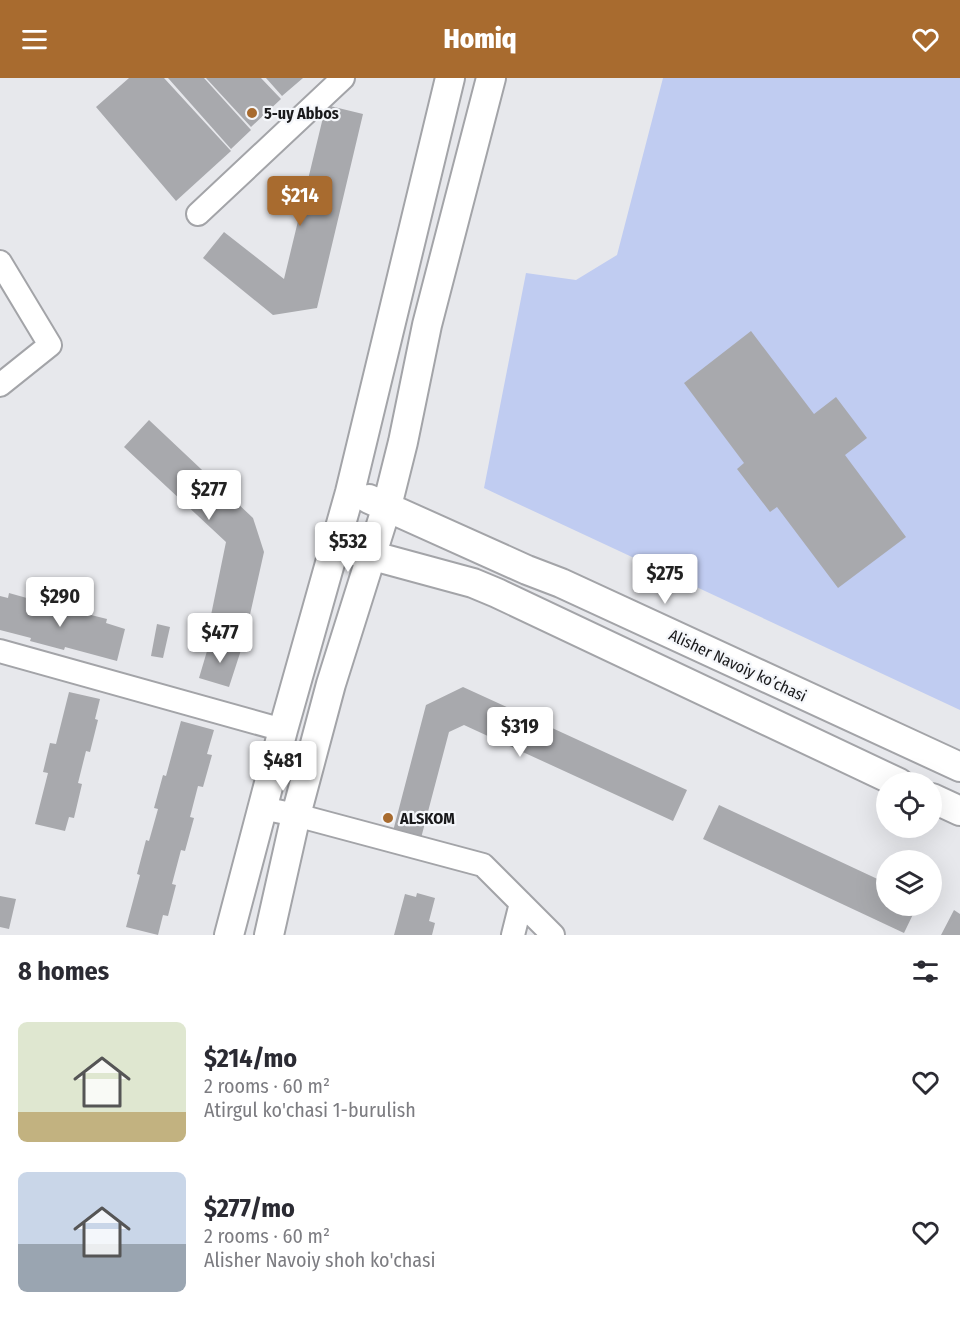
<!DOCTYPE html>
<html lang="en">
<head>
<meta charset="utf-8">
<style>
	:root { --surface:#fff; --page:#f7f7f7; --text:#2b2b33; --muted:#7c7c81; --accent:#a86b2f }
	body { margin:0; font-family:"Fira Sans Condensed",sans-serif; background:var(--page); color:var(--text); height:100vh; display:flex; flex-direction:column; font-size:22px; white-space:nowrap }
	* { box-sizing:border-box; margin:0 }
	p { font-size:20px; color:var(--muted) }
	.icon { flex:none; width:33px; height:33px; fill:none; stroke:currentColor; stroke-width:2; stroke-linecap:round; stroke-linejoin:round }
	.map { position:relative; height:857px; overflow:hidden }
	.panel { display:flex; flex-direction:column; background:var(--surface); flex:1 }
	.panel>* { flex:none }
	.tools { position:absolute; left:876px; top:694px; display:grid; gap:12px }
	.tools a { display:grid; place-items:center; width:66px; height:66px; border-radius:50%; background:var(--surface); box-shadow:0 6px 24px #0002; font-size:30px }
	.price { position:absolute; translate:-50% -51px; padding:0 14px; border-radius:6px; background:#fff; color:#222; font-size:20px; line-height:39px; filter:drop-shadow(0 2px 3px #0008) }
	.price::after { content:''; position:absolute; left:50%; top:36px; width:18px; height:14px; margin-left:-9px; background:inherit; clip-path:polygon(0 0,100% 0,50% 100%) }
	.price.on { background:var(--accent); color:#fff }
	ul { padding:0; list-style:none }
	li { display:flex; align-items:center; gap:18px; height:150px; padding:0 18px }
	li span { display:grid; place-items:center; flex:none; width:168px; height:120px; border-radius:9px; color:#555 }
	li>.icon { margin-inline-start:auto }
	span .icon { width:72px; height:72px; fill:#fffc; stroke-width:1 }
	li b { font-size:26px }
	h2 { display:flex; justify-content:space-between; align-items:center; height:72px; padding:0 18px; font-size:26px }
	header { display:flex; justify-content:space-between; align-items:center; height:78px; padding:0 18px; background:var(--accent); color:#fff; font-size:27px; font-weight:800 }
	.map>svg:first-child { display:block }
</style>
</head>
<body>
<header><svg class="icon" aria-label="menu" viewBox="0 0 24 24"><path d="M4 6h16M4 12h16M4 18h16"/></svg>Homiq<svg class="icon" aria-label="heart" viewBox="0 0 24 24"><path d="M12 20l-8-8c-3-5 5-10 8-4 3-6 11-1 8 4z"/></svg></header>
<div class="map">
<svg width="960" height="857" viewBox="0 0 960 857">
	<rect width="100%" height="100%" fill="#e7e8ec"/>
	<!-- green -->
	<path fill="#c0ccf1" d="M663,0H960V632L484,410L526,195L576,202L617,177Z"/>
	<!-- building -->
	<path fill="#a8a9ad" d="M129,0H164L231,73L176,123L96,29Z
		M168,0H204L251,52L231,71Z
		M206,0H261L281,21L251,49Z
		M266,0H303L282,18Z
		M326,27L363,36L317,230L273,237L203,180L224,154L284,201Z
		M751,253L814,336L836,319L867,360L845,377L906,459L838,510L777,429L770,434L737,391L744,385L684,305Z
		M149,342L253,440L264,474L247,550L210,542L226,464L124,369Z
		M9,515L41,524L40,528L74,537L75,533L107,541L106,545L125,551L117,583L65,569L64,572L30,563L31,560L0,552V518L8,520Z
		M157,546L170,549L163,580L151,578Z
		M210,563L241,572L229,609L199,600Z
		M463,609L687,712L673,743L464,647L449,654L420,764L392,757L426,627Z
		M69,614L100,621L95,641L98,642L90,674L86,673L78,705L82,706L74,740L69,739L65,753L35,746L48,695L43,694L50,665L56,666Z
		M181,643L214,652L207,676L212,677L203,709L198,708L190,739L194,740L185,773L181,772L172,806L176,807L168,838L163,837L158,857L126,849L140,797L137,796L146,762L149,763L158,731L154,730L163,697L166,698Z
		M719,727L886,805V828H917L904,855L703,761Z
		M417,815L435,820L429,843L435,845L432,857H394L405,816L416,819Z
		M0,818L16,821L9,851L0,849Z
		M954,832L960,836V857H941Z"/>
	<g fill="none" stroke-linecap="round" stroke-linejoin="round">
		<!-- minor casing -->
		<g stroke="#a3a4a8" stroke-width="26">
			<path id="minor" d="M198,136L343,0
				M0,184L50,267L0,307
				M0,573L283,652
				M262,730L296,737L483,787L553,857
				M513,857L521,825"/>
		</g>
		<!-- major casing -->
		<g stroke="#a3a4a8" stroke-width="32">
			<path id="major" d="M369,421L527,492L561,505L960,689
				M355,473L473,505L497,515L899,705
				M932,720L960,733
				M229,857L283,652L350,414L450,0
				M269,857L296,737L331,606L387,428L403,364L427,247L491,0"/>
		</g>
		<!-- minor -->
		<use href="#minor" stroke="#fff" stroke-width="22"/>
		<!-- major -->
		<use href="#major" stroke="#fff" stroke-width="28"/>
	</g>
	<!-- markers -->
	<g fill="#a86b2f" stroke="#f4f6fa" stroke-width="2">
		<circle cx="252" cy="35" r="6"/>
		<circle cx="388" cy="740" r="6"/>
	</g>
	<g text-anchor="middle" stroke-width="4.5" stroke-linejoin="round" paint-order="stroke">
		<!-- poi labels -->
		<g font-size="16" font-weight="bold" fill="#19191b" stroke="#f4f6fa" text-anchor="start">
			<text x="264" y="41">5-uy Abbos</text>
			<text x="400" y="746">ALSKOM</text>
		</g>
		<!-- street labels -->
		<g font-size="16" fill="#19191b" stroke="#f4f6fa">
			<text transform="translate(738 587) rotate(25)" y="6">Alisher Navoiy ko’chasi</text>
		</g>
	</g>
</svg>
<div class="tools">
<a><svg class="icon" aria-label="locate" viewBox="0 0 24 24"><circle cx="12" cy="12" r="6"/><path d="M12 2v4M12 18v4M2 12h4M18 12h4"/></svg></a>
<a><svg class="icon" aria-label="layers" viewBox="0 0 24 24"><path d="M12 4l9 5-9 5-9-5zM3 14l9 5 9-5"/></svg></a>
</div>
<b class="price on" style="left:300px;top:149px">$214</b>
<b class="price" style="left:209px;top:443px">$277</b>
<b class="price" style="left:348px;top:495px">$532</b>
<b class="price" style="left:665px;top:527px">$275</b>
<b class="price" style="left:60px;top:550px">$290</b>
<b class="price" style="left:220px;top:586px">$477</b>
<b class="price" style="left:520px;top:680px">$319</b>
<b class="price" style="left:283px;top:714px">$481</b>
</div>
<section class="panel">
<h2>8 homes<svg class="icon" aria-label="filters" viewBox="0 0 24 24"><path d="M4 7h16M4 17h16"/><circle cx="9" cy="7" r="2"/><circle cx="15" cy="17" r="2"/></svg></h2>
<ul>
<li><span style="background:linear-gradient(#dfe7d0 75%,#c2b280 0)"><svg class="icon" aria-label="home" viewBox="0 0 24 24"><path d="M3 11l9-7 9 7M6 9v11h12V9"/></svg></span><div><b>$214/mo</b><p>2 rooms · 60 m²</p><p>Atirgul ko'chasi 1-burulish</p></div><svg class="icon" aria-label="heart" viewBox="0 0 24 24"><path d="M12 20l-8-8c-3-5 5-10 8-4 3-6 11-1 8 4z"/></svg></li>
<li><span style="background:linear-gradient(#c9d6e8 60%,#9aa5b1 0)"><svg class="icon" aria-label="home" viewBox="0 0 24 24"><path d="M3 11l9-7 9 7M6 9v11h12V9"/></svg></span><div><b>$277/mo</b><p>2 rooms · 60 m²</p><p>Alisher Navoiy shoh ko'chasi</p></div><svg class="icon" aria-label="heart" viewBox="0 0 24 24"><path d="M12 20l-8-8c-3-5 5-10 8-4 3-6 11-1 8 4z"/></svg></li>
</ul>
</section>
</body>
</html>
